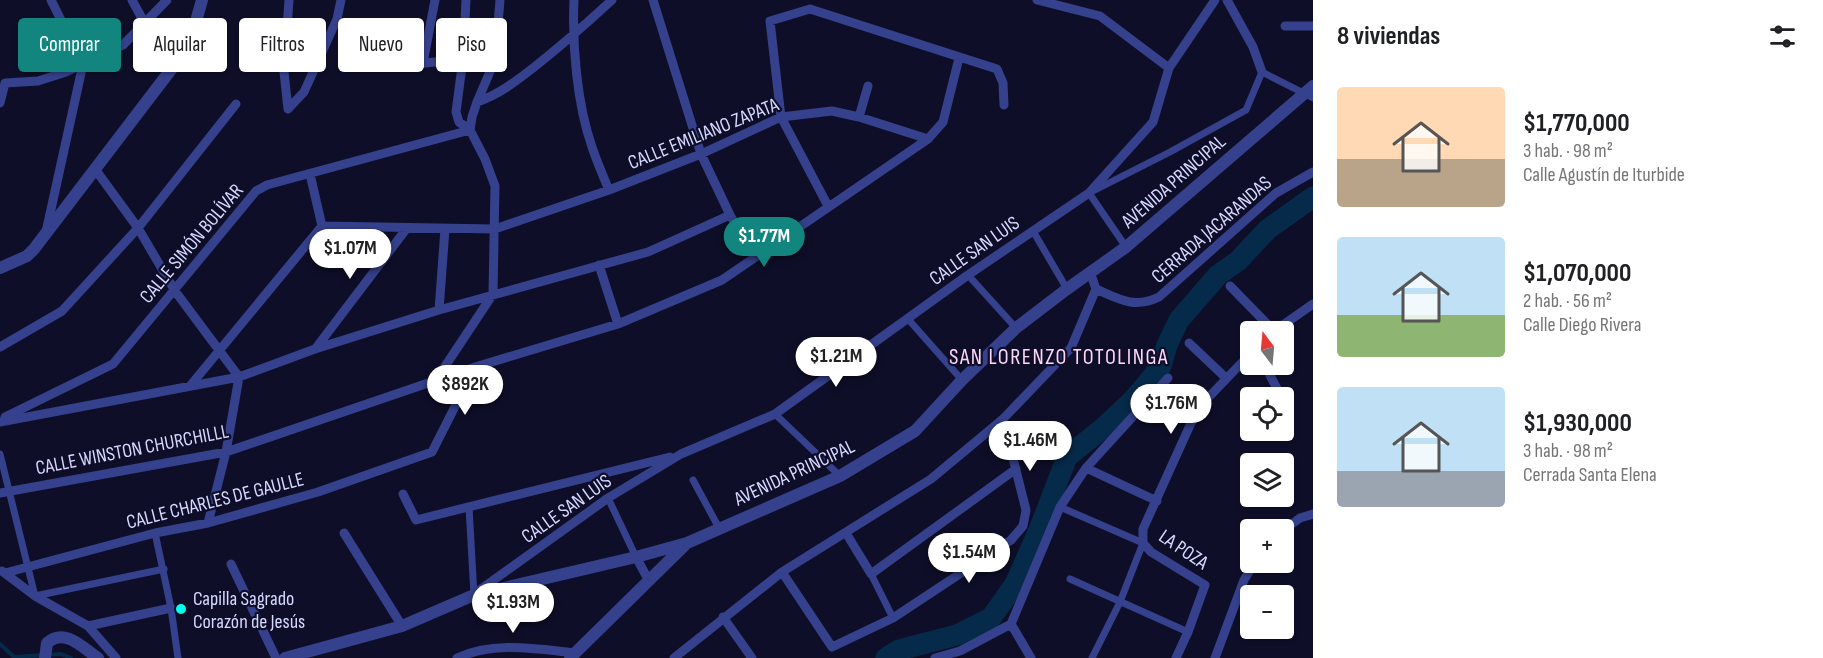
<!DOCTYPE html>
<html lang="es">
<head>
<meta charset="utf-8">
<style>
	:root { --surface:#fff; --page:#f6f6f6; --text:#202124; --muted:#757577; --accent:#12857e }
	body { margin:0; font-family:"Sofia Sans Condensed",sans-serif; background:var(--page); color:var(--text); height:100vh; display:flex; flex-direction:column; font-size:22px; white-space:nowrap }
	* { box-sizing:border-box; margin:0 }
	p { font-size:20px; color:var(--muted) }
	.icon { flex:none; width:33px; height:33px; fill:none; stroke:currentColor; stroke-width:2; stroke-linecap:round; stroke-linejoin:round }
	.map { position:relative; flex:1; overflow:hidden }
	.side { display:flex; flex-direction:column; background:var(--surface); width:510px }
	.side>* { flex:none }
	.guide { position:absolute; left:18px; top:18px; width:570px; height:54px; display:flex; gap:12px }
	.needle { width:39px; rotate:344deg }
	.tools { position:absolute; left:1240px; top:321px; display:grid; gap:12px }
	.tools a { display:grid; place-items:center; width:54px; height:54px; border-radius:6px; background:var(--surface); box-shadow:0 2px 4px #0004; font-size:30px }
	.price { position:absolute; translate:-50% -51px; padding:0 14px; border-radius:21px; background:#fff; color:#222; font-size:20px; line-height:39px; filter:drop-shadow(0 2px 3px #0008) }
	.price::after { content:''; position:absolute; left:50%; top:36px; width:18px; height:14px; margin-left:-9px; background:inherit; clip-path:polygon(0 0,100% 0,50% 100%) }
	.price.on { background:var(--accent); color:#fff }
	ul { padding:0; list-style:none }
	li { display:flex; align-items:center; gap:18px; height:150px; padding:0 24px }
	li span { display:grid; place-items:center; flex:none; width:168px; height:120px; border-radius:6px; color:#555 }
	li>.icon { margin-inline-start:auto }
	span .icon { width:72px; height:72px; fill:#fffc; stroke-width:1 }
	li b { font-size:26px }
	h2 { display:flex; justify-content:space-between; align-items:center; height:72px; padding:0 24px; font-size:26px }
	.pill { padding:0 21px; border-radius:6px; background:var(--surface); box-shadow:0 2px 4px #0004; font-size:21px; line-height:54px }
	.pill.on { background:var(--accent); color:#fff }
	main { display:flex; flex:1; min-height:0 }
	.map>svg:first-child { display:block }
</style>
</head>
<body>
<main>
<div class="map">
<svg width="1313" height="658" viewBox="0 0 1313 658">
	<rect width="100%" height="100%" fill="#0e0e29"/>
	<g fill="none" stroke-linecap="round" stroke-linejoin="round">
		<!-- stream -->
		<path stroke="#062a4a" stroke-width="4" d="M0,644L14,657L61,654L71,658"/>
		<!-- river -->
		<path stroke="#062a4a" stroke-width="21" d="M886,658L899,650L957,635L991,618L1015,584L1039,530L1067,457L1103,428L1132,401L1149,381L1161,366L1167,345L1179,320L1218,275L1238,261L1268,229L1313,197"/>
		<!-- pedestrian -->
		<path stroke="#35418c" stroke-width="7" d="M1033,231L1067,289
			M1126,247L1089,193L1170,152L1246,110L1262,72L1313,98
			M968,275L1016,328
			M908,319L962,380
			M775,414L840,476
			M0,454L35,596L164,569
			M693,480L719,528
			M608,498L636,557
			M469,507L474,595
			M1060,507L1143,543L1120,602L1092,658
			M155,533L171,608L178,658
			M871,574L893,618
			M1070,579L1188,632"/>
		<!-- minor -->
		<path stroke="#35418c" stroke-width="9" d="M132,0L144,22
			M466,0L463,59L456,112L459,122L470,130
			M574,0C572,45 577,104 592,147C597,162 603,176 609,190
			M653,0L701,154L730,215L756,257
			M1037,0L1100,16L1169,68
			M1227,0L1253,47L1262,72
			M1285,26H1313
			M423,63L435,0
			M387,67L463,59
			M5,83L38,81L66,72L123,45L167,0
			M477,102C498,95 515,82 533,68C561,46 586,24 612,0
			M0,103L5,83
			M288,109L304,92L337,19L341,0
			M288,109L284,72L289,0
			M859,117L868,86
			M95,169L138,228L175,291L239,377L226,452L208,523
			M310,174L322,226
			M828,206L781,117L770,21L810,9L997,69L1003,83L1004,105
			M322,226L495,229L609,190L701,154L781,117L832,111L859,117L928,139
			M46,232L83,64L51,0
			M599,265L618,324
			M1230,286L1274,331
			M1096,289C1119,299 1134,309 1159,297L1276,193L1313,172
			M439,310L445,229
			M1273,332L1313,304
			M1189,343L1226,378
			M0,347L62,311L138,228L236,104
			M316,348L407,228
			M1264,364L1282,398
			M436,380L493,294L495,186L485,159L470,130L472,117L477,102L495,60L500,0
			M190,386L322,226
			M5,417L113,364L256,191L267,185L470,130
			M0,422L239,377L315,349L439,310L648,252L730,215
			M1086,468L1157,501
			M0,493L226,452L475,367L618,324L722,280L928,139L943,122L959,58
			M403,494L416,520L670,457
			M1284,530L1300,518L1313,514
			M344,533L402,626
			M846,533L871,574L1016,469
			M636,557L649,581
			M231,564L276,658
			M2,571L35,596L88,626L116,658
			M782,572L832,647L893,618L1011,540L1023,526L1026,510L1003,419
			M5,573L155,533L208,523L318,492L432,452L475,367
			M477,592L608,498L681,454L775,414L968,275L1089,193L1153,122L1169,68L1215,0
			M723,617L752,658
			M1011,624L1031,658
			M88,626L171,608
			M457,658C494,641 536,649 575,653
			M674,658L782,572L931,479L1003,419L1071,348L1096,289L1090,272
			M935,658L960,651L1011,624L1060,507L1086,468L1168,378
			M1176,658L1188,632L1205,585L1151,552L1143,543V529L1191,423L1207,399L1251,353
			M1215,658L1244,580L1255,562"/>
		<!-- tertiary -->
		<path stroke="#35418c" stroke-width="12" d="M0,268L27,256L34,249L189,46L202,0
			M45,658L47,643C65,627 83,648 98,658
			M285,658L402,626L474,595L636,557L687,543L840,476L915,431L962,380L1016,328L1067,289L1126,247L1313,86
			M570,658L685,545"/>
	</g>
	<!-- markers -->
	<circle fill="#02ffec" stroke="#0e0e29" stroke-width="2" cx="181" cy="609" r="6"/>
	<g text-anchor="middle" stroke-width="4.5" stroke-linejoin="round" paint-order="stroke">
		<!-- street labels -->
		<g font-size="20" fill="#d6d8ff" stroke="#0e0e29">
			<text transform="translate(703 133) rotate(-22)" y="7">CALLE EMILIANO ZAPATA</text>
			<text transform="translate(1173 181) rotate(-41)" y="7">AVENIDA PRINCIPAL</text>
			<text transform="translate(1211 229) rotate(-41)" y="7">CERRADA JACARANDAS</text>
			<text transform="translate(191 243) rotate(-50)" y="7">CALLE SIMÓN BOLÍVAR</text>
			<text transform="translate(974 250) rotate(-35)" y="7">CALLE SAN LUIS</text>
			<text transform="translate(132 449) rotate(-11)" y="7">CALLE WINSTON CHURCHILLL</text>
			<text transform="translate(794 472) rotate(-25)" y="7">AVENIDA PRINCIPAL</text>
			<text transform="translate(215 500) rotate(-14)" y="7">CALLE CHARLES DE GAULLE</text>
			<text transform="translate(566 508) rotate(-35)" y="7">CALLE SAN LUIS</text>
			<text transform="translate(1184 549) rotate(34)" y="7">LA POZA</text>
		</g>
		<!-- poi labels -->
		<g font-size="20" fill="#d6d8ff" stroke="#0e0e29" text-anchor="start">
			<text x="193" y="605">Capilla Sagrado<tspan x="193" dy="23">Corazón de Jesús</tspan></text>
		</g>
		<!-- quarter labels -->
		<g font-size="22" letter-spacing="1.5" fill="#ffd8f8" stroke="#0e0e29">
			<text x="1059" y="364">SAN LORENZO TOTOLINGA</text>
		</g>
	</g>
</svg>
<div class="tools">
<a><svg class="needle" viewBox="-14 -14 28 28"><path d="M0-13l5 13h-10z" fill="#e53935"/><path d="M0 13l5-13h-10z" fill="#757577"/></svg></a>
<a><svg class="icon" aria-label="locate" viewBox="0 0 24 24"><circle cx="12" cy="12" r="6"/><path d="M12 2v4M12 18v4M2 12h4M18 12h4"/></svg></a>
<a><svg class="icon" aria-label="layers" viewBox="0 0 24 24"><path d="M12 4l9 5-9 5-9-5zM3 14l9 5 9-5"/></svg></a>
<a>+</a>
<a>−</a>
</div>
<b class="price on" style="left:764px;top:268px">$1.77M</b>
<b class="price" style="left:350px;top:280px">$1.07M</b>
<b class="price" style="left:836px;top:388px">$1.21M</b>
<b class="price" style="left:465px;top:416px">$892K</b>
<b class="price" style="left:1171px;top:435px">$1.76M</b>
<b class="price" style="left:1030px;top:472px">$1.46M</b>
<b class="price" style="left:969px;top:584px">$1.54M</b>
<b class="price" style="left:513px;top:634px">$1.93M</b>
<div class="guide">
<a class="pill on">Comprar</a>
<a class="pill">Alquilar</a>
<a class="pill">Filtros</a>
<a class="pill">Nuevo</a>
<a class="pill">Piso</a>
</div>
</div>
<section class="side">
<h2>8 viviendas<svg class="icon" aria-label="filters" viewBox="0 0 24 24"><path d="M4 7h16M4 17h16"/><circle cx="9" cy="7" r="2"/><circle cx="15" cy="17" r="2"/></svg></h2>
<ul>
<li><span style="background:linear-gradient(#ffd9b3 60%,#b9a48a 0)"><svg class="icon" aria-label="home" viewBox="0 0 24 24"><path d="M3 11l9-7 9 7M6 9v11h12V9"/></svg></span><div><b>$1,770,000</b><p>3 hab. · 98 m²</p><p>Calle Agustín de Iturbide</p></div></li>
<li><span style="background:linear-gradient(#bfe0f5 65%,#8fb573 0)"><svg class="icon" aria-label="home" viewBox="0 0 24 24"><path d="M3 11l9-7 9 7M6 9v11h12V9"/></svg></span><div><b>$1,070,000</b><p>2 hab. · 56 m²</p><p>Calle Diego Rivera</p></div></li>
<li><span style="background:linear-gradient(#bfe0f5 70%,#9aa5b1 0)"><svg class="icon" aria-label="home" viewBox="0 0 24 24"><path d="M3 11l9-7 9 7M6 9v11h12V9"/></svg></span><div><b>$1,930,000</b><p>3 hab. · 98 m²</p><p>Cerrada Santa Elena</p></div></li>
</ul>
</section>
</main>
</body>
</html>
